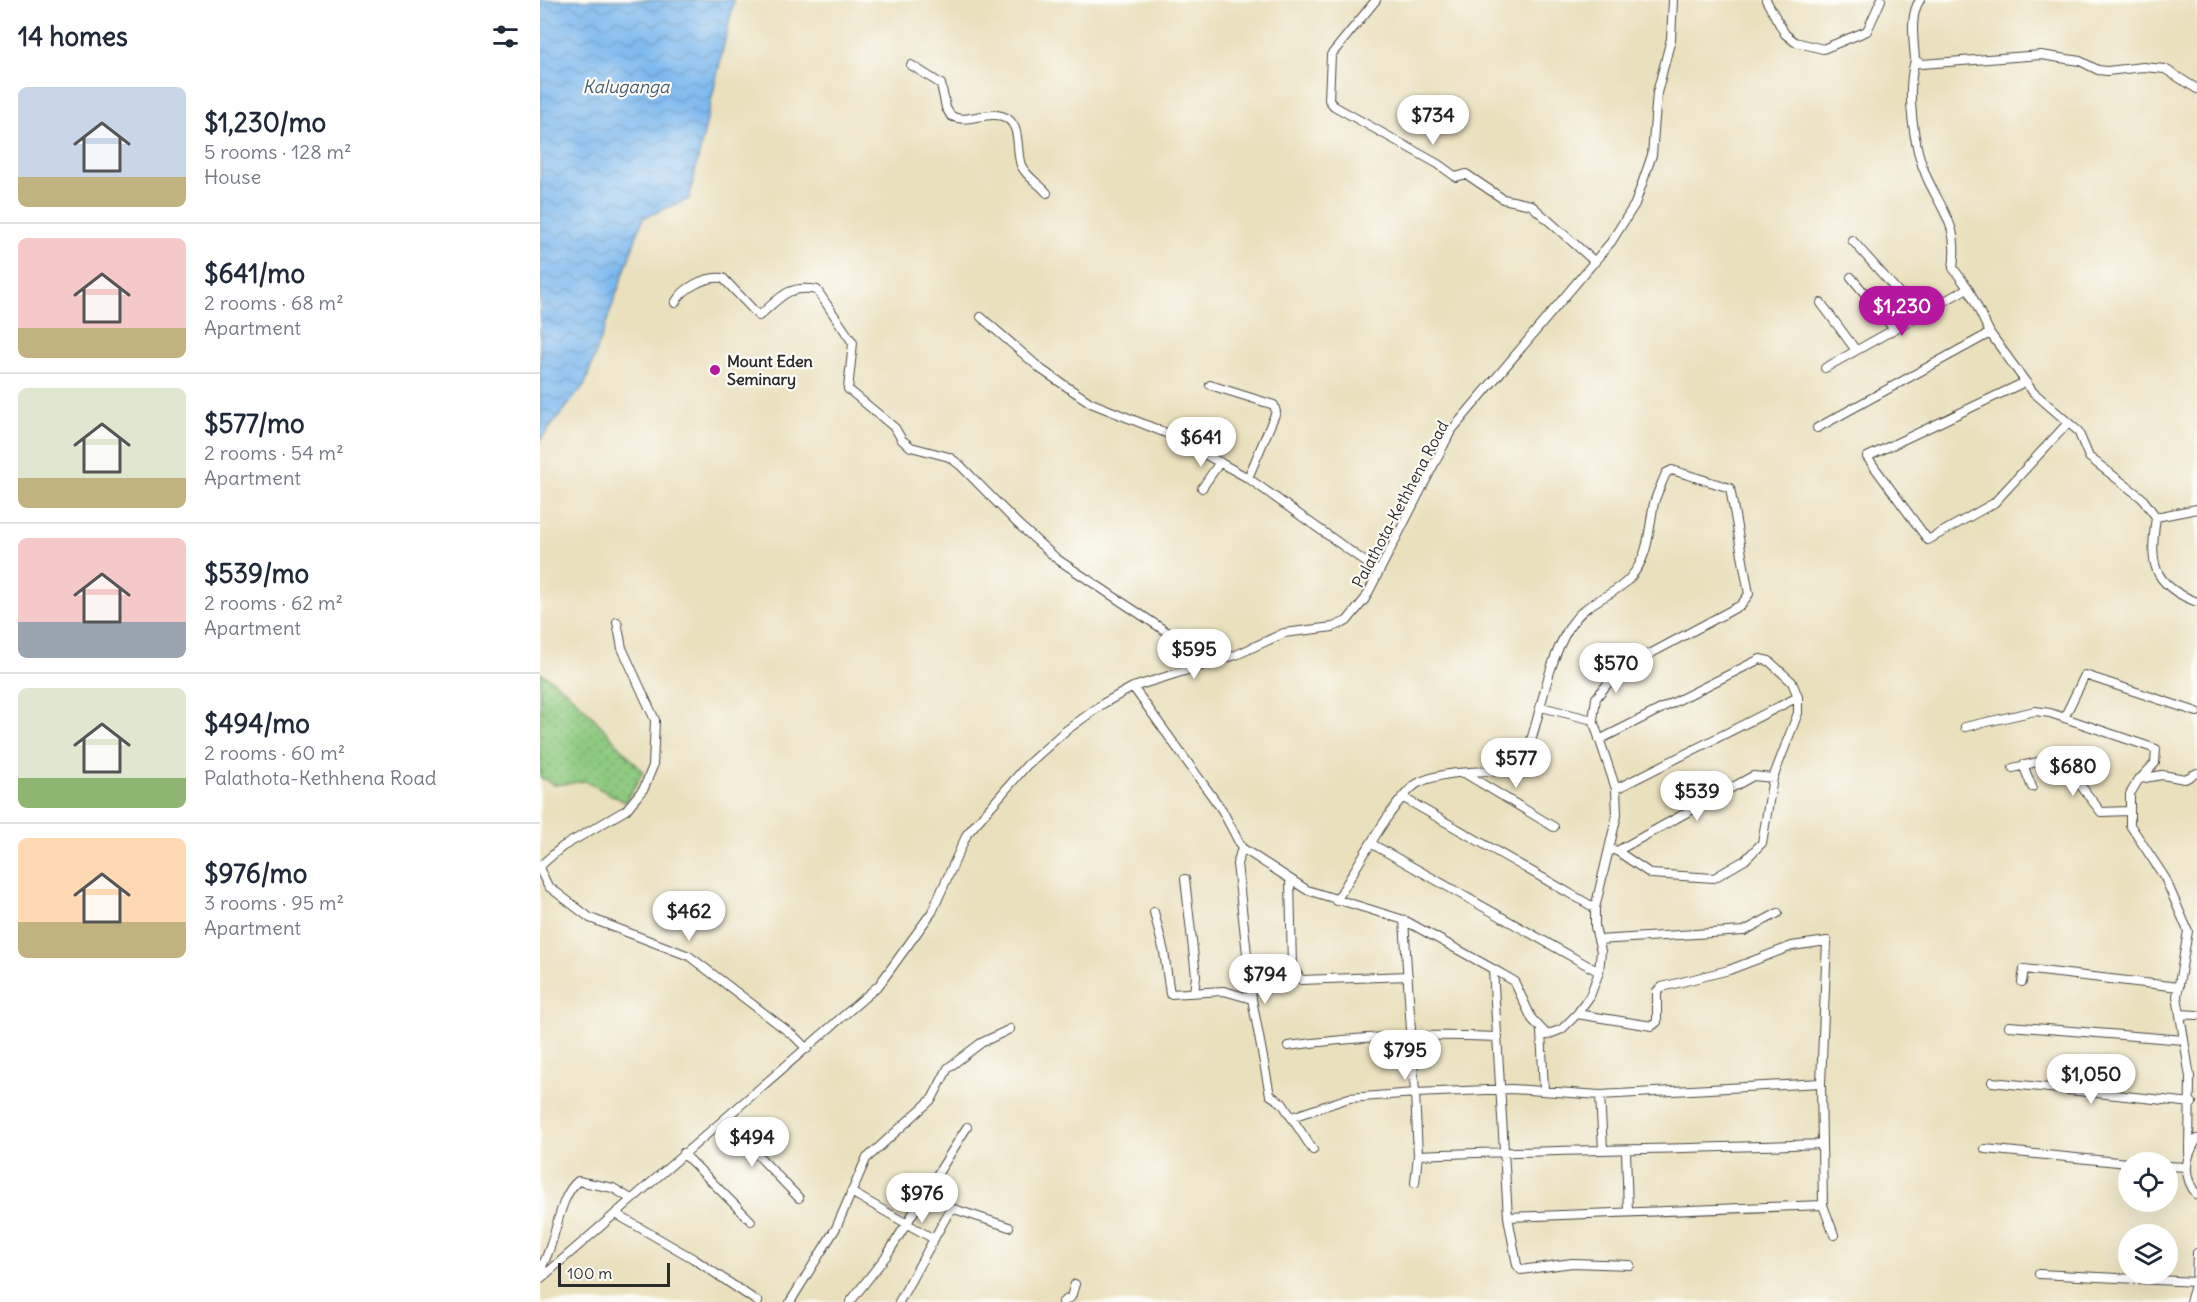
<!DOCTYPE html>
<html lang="en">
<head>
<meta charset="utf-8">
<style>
	:root { --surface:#fff; --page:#f2f2f3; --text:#1f2937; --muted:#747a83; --line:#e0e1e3; --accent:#b5179e }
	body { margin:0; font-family:Delius,sans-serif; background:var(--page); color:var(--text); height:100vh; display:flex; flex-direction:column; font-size:22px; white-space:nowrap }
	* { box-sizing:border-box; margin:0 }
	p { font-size:20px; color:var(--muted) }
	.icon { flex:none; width:33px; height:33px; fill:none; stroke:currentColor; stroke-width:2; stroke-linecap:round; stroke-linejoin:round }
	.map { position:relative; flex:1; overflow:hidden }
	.panel { display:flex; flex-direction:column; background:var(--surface); width:540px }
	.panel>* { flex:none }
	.buttons { position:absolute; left:1578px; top:1152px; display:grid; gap:12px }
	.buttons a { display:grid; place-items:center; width:60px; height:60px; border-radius:50%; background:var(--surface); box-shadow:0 6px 24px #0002; font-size:30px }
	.scale { position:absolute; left:18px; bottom:15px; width:112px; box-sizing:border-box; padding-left:6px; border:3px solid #2b2b2b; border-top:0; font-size:16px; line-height:21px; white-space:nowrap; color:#2b2b2b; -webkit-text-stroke:4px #fdfcf7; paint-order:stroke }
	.price { position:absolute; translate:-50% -51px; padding:0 14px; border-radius:21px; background:#fff; color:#222; font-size:20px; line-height:39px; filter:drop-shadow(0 2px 3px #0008) }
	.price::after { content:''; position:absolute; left:50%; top:36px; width:18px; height:14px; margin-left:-9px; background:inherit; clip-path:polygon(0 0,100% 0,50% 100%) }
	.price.active { background:var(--accent); color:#fff }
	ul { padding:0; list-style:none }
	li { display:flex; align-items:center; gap:18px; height:150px; padding:0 18px }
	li+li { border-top:2px solid var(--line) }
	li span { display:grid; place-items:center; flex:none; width:168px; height:120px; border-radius:9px; color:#555 }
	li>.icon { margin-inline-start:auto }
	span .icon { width:72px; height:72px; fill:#fffc; stroke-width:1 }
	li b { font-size:26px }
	h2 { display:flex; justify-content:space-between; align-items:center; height:72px; padding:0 18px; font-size:26px }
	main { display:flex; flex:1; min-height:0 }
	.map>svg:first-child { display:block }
</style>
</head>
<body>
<main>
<section class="panel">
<h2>14 homes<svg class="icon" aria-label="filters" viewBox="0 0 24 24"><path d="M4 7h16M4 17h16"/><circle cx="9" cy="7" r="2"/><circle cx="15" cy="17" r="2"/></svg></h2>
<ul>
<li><span style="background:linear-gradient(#c9d6e8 75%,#c2b280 0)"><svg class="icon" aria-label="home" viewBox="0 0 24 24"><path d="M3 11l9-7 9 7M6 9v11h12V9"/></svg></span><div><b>$1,230/mo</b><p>5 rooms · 128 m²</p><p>House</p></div></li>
<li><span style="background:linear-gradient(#f6c9c9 75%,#c2b280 0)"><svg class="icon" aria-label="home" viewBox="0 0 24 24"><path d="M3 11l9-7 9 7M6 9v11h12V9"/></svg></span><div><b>$641/mo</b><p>2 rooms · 68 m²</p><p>Apartment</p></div></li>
<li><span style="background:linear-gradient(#dfe7d0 75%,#c2b280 0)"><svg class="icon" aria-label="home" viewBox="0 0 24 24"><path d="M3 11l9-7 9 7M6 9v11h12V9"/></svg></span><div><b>$577/mo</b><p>2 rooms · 54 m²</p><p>Apartment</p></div></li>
<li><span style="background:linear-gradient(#f6c9c9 70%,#9aa5b1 0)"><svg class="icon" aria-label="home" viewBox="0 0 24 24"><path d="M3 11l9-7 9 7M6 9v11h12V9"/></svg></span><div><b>$539/mo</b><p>2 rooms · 62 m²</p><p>Apartment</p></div></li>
<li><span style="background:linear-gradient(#dfe7d0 75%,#8fb573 0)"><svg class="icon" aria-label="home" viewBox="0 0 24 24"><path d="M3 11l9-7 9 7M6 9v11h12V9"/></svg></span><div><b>$494/mo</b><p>2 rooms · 60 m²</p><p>Palathota-Kethhena Road</p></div></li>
<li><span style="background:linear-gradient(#ffd9b3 70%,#c2b280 0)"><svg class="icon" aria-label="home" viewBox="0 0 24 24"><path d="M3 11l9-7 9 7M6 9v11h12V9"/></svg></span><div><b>$976/mo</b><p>3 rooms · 95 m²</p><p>Apartment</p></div></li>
</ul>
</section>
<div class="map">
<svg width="1657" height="1302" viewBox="0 0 1657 1302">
	<defs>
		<pattern id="grass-dots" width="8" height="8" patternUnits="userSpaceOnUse" patternTransform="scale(1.5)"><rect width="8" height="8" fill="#8cc97e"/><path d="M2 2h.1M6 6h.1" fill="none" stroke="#73a367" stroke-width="1.8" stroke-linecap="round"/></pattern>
		<pattern id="water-waves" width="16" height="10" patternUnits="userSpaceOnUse" patternTransform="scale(1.5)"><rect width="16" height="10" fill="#7bb8ee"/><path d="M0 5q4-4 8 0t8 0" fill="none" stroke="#6596c1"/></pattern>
	</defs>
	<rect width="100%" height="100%" fill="#fdfcf7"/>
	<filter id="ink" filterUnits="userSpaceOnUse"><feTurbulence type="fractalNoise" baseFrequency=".0167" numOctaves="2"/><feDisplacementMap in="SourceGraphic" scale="12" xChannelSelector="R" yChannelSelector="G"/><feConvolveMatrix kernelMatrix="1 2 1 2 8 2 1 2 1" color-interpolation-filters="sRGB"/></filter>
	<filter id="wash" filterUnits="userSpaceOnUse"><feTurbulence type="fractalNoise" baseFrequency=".008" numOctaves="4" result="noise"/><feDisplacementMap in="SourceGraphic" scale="24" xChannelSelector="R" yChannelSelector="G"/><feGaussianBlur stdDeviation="1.35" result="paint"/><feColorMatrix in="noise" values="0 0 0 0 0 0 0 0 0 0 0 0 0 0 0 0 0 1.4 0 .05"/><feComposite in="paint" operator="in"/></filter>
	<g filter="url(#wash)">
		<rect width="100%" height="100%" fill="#eae0be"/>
		<!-- grass -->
		<path fill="url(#grass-dots)" stroke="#5c7a54" stroke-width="1.5" d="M0,673C31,687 78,746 103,772L85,802L45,781L14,785L0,777Z"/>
		<!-- water -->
		<path fill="url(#water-waves)" stroke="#53728c" stroke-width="1.5" d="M0,0H194L149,199L103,218L45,384L0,440Z"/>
	</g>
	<g filter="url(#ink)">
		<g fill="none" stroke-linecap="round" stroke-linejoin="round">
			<!-- minor casing -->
			<g stroke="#484641" stroke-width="10">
				<path id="minor" d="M836,0L791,55L789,100L794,106L898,164L916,177L926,174L963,199L991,205L1055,262
					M1226,0L1245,34L1255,42L1283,49L1327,31L1341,0
					M1380,0C1369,15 1374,42 1375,60L1382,64L1501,55L1540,61L1558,70L1567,71L1603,67L1625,69L1657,89
					M1375,60C1366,93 1373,146 1387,178C1404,214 1419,226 1413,268L1428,288L1450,333L1493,392L1538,431L1549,457L1602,498L1616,517C1610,562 1610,584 1657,602
					M371,65L401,84L406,108L411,116C428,124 444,111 462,116C483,123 475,149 481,165C486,177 499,183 507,193
					M1312,240L1378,314
					M1311,277L1353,328
					M135,303C143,288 165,276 183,278L219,316C240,298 248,284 277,290L313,343L308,389L355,428L362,440L371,447L409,457L420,465L478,524L517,559L636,638L655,666
					M1281,303L1315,349
					M441,317L502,370L551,403L626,433L708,478L838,571
					M1285,368L1428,288
					M1485,382L1327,457L1388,540L1454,503L1527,424
					M670,385L734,405L736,412L708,478
					M1277,428L1450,333
					M662,488L680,462
					M1616,517L1657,509
					M593,687L682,810L702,848L767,890L864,920L953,969L974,981L992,1019L1007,1035L1022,1029L1037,1014L1050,996L1059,972L1061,951L1055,927V908L1077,815L1076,789L1053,720L1056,698L1078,671L1201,605L1209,594L1190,488L1132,470L1126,473C1122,483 1117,493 1114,503C1108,532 1110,556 1089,579C1072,598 1046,599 1029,628C1003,670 1001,725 980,770C950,772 909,769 880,782C855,794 813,875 796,901
					M1001,707L1053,720
					M1524,718L1545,675L1657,712
					M1425,727L1495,711L1510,713L1616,749L1615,763L1600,779
					M1059,740L1220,659L1229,661L1252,682L1258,697V713L1233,778L1222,843L1205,860L1174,878L1111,874L1077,851L1070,849
					M1483,765L1492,787
					M1473,768L1513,758L1527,768L1561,812L1589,811
					M926,774L1014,827
					M1076,789L1258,697
					M862,797L1055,908
					M832,844L1059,972
					M702,848L697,864L712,999L730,1095L742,1103L773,1150
					M1077,851L1213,776L1233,778
					M0,866L22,847L86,810L104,788L113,766L115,720L82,648L77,622
					M0,870L8,886L50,918L149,956L254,1036L267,1049
					M645,879L656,976L654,993
					M750,880L752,966L761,980L868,976
					M614,912L624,952L630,994L684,991L712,999
					M864,920L875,1093L972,1089L1060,1095L1281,1083
					M1058,940L1204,931L1238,913
					M953,969L968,1217L977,1265L981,1270L1032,1263L1090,1265
					M1482,982L1484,969L1639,987
					M1037,1014L1112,1026L1117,1022V991L1122,987L1189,970L1252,946L1287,941L1281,1083L1283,1205L1294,1235
					M1640,1014L1657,1015
					M1469,1026L1644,1040
					M1001,1031L1004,1090
					M748,1046C822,1036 884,1034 958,1037
					M1452,1082L1652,1103
					M1060,1095L1063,1149
					M752,1117L809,1098L875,1093L878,1155L875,1183
					M184,1120L259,1198
					M1657,1139C1645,1158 1642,1176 1657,1195
					M1445,1149L1588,1163
					M1086,1151L1088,1211
					M1649,1152L1650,1077L1637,996L1648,931L1625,878L1590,825V794L1599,779L1622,775L1645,779L1657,773
					M143,1153L211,1221
					M878,1155C1013,1150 1147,1149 1282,1144
					M1628,1166L1645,1167
					M311,1192L392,1238
					M76,1214L154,1259L218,1302
					M968,1217L1283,1205
					M1499,1274L1656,1282
					M5,1275L2,1266C17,1240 18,1197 38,1181L73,1188L91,1199
					M0,1279L339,985L392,912L427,834L487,765L524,732L564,703L593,687L696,655L744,633L793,627L807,621L825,599L911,431L1071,242L1095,204L1112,155L1117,93L1131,39L1133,0
					M250,1302L296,1228L326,1159L392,1099L408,1068L441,1043L470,1029
					M310,1302L347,1255L427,1127
					M359,1302L410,1210L414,1209L469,1227
					M523,1302L531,1297L535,1284
					M1650,1302L1656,1282L1657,1253"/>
			</g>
			<!-- minor -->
			<use href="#minor" stroke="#fff" stroke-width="8"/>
		</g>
	</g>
	<!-- markers -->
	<circle fill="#b5179e" stroke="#fdfcf7" stroke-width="2" cx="175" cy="370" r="6"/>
	<g text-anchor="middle" stroke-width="4.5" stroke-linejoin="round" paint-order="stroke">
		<!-- poi labels -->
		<g font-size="16" font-weight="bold" fill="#2b2b2b" stroke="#fdfcf7" text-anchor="start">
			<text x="187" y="367">Mount Eden<tspan x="187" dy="18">Seminary</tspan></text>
		</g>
		<!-- street labels -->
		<g font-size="16" fill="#2b2b2b" stroke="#fdfcf7">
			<text transform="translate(860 504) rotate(-62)" y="6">Palathota-Kethhena Road</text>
		</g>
		<!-- water labels -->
		<g font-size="18" font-style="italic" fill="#475c6f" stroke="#fdfcf7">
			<text x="86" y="93">Kaluganga</text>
		</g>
	</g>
</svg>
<div class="buttons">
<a><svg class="icon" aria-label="locate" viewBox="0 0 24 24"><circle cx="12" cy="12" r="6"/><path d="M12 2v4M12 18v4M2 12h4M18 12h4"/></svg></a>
<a><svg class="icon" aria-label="layers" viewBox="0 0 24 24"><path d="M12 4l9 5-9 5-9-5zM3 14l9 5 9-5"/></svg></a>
</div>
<div class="scale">100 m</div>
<b class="price" style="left:893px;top:146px">$734</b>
<b class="price active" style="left:1362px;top:337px">$1,230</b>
<b class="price" style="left:661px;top:468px">$641</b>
<b class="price" style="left:654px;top:680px">$595</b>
<b class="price" style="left:1076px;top:694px">$570</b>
<b class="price" style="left:976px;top:789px">$577</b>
<b class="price" style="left:1533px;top:797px">$680</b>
<b class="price" style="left:1157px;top:822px">$539</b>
<b class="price" style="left:149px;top:942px">$462</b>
<b class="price" style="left:725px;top:1005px">$794</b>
<b class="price" style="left:865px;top:1081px">$795</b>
<b class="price" style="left:1551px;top:1105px">$1,050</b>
<b class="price" style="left:212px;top:1168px">$494</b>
<b class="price" style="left:382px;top:1224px">$976</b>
</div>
</main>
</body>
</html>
